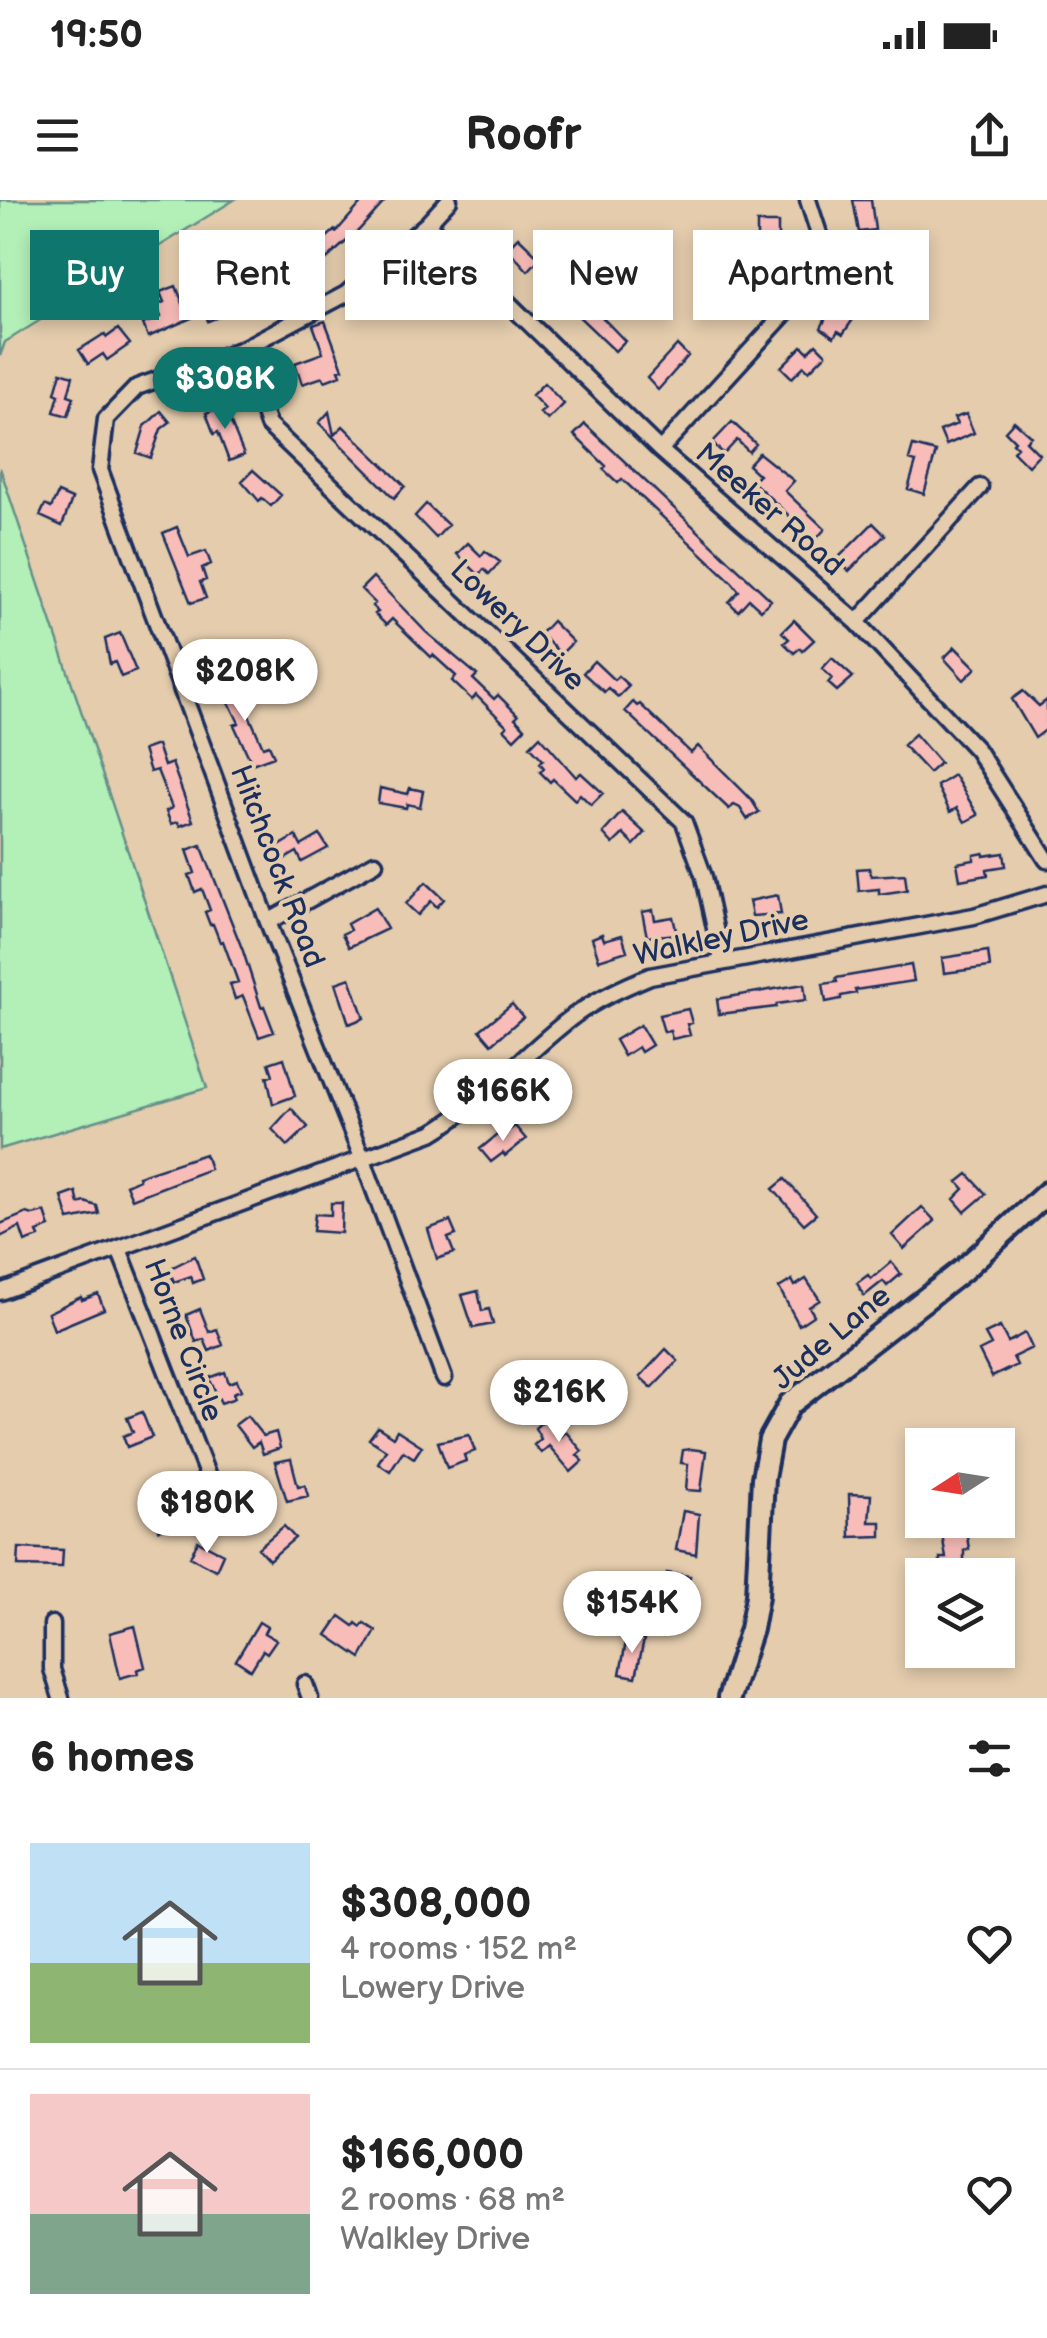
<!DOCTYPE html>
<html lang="en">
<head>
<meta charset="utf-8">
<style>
	:root { --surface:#fff; --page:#f2f2f2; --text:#222; --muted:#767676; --line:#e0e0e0; --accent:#0f766e }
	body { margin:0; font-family:"Balsamiq Sans",sans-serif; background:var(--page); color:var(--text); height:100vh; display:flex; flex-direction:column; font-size:38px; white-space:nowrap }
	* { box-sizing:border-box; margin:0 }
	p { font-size:32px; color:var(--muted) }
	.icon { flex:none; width:55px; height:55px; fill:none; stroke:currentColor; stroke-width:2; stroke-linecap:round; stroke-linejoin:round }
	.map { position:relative; height:1498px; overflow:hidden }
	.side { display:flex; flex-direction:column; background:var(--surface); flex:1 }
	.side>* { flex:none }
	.guide { position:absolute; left:30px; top:30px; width:988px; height:90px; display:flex; gap:20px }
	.needle { width:65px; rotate:258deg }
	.controls { position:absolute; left:905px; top:1228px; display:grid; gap:20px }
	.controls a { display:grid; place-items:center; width:110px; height:110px; border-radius:0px; background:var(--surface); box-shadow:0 5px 15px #0003; font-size:50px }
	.price { position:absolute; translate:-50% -85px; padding:0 22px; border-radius:35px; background:#fff; color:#222; font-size:32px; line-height:65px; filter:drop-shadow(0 2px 5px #0008) }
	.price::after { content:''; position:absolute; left:50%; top:60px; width:30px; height:22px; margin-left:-15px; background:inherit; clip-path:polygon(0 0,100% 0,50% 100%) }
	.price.active { background:var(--accent); color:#fff }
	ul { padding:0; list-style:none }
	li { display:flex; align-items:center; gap:30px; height:250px; padding:0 30px }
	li+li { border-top:2px solid var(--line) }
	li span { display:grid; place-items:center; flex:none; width:280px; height:200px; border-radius:0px; color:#555 }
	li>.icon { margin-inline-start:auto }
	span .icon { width:120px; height:120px; fill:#fffc; stroke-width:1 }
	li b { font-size:42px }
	h2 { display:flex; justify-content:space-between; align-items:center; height:120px; padding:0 30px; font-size:42px }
	.chip { padding:0 35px; border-radius:0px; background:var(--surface); box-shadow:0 5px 15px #0003; font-size:35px; line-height:90px }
	.chip.active { background:var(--accent); color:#fff }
	.status { display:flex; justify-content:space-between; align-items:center; height:70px; padding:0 50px; background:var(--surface); direction:ltr }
	.status svg { height:28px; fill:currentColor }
	header { display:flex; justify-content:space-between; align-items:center; height:130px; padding:0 30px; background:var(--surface); font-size:45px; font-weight:700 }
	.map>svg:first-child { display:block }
</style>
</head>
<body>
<div class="status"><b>19:50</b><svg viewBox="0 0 49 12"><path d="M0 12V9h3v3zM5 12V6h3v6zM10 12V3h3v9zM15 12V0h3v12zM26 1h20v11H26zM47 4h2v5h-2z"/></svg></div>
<header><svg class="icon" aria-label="menu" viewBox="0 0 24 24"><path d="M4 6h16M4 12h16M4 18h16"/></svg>Roofr<svg class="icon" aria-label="share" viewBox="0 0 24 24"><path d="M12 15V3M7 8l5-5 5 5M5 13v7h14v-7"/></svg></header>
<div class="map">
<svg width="1047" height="1498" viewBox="0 0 1047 1498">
	<rect width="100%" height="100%" fill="#e4ccad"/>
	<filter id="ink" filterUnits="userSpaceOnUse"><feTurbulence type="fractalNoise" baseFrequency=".01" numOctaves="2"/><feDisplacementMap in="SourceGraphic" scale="20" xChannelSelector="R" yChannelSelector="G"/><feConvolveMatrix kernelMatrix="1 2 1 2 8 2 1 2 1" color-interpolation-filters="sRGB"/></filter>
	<g filter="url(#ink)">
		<!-- green -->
		<path fill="#b2f0b7" stroke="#66908a" stroke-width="2.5" d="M0,0H234L5,142L0,156Z
			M0,268L207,888L0,949Z"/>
		<!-- building -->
		<path fill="#f9bdb9" stroke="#1b2f5e" stroke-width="2.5" d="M364,0H386L359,30L320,65L309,53L335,30L336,32Z
			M853,0H871L875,30L859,32Z
			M757,23H778V53H773V66H757Z
			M518,37L540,58L528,71L507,48Z
			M859,57L881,62L878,76L869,74L866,90L843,84L847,68L856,70Z
			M734,64L747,77L737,87L747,96L727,118L715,107L727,94L723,90L728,85L721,78Z
			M250,66L251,97L232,99L236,110L208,121L205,112L148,137L143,124L161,117L157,105L164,102L160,92L176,86L184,106L226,91L225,85L240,79L241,67Z
			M568,71L575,78L570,84L625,141L615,151L550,89Z
			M836,98L858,112L843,134L838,131L834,137L821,128Z
			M325,121L343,169L339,170L341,175L325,181L323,177L302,184L295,163L323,153L313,125Z
			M118,129L130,144L107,160L103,154L88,164L79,150L104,134L107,137Z
			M816,144L826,154L809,171L804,166L792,178L781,167L802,146L808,152Z
			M677,145L688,156L658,190L647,178Z
			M61,172L73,176L68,195L74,197L68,216L54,212L59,195L55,193Z
			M544,183L564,204L548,220L540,213L545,209L532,195Z
			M224,206L244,255L229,261L218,232L214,234L206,213Z
			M161,211L170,222L161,229L151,258L137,253L145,226Z
			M329,212L334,235L343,226L405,286L394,298L319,223Z
			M966,214L974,233L946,245L940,231L957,224L954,218Z
			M1014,221L1031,236L1026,241L1039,254L1028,266L1013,251L1017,247L1013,243L1015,241L1005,231Z
			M732,222L756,244L749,252L737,240L724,254L712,243Z
			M585,224L771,400L761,410L749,399L738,411L729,402L739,391L732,382L622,279L618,283L603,269L606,266L574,235Z
			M913,246L936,252L924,294L908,289L916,262L909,260Z
			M759,253L794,281L785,291L825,329L815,340L752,281L759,275L748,265Z
			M253,270L281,295L271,306L262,298L259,301L242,281Z
			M58,293L72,299L62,326L40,316L45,305L51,308Z
			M426,304L448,325L436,338L415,316Z
			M873,323L885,335L849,371L837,359Z
			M177,327L189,357L206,351L211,364L202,368L206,380L200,382L206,398L191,403L163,333Z
			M468,343L481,356L485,351L500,362L489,374L484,369L479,375L457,354Z
			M373,377L426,432L477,475L473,479L494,499L498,495L518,515L515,518L525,528L514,539L504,529L507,526L476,495L472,500L452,481L456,476L433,455L431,457L392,419L386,425L375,414L378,412L372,406L375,403L361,389Z
			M794,420L814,440L802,451L800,448L794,453L784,443L789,439L782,432Z
			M552,421L573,442L561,454L540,434Z
			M120,433L136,471L121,477L115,462L110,464L105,439Z
			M955,447L976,468L964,480L944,458Z
			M832,458L853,477L837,491L828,483L832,478L822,469Z
			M594,461L614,480L618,476L629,486L618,497L608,488L604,492L583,473Z
			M232,476L263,547L269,545L274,556L252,564L234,525L239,523L219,482Z
			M1023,491L1039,506L1047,500V529L1035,538L1012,499Z
			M633,502L637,506L640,504L691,553L698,546L751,599L759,612L747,619L740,608L734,605L729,609L625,511Z
			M915,534L940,563L929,573L903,545Z
			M540,536L576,577L581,573L603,593L591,605L580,594L575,600L553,579L550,582L540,572L544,568L540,563L543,560L530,546Z
			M157,545L164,566L172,563L193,621L180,626L178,622L171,624L166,611L172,608L157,570L150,572L143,550Z
			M954,575L978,615L965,622L957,608L950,612L937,586Z
			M380,588L408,594L410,588L423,591L420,607L407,604L406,608L378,603Z
			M622,612L645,633L634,645L623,634L613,644L603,633Z
			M320,635L328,648L302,662L297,652L283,660L276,648L296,636L301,646Z
			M201,645L243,751L261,807L264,806L274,832L259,837L243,796L235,799L230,784L238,782L223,741L220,742L213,724L210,725L205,712L210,710L202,689L195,692L189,675L195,673L187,650Z
			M984,653V656L1004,653L1006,666L987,669L988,675L960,680L957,663L974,660V655Z
			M869,668L871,676L905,674L907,690L879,694V689L859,691L857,669Z
			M426,682L444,699L437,707L431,701L418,715L406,704Z
			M778,695L781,714L752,716L749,701Z
			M375,708L387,729L349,747L342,734L350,730L347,724Z
			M653,710L655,720L673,717L677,734L647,737L642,712Z
			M602,734L604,740L622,735L627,751L599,760L592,738Z
			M988,751L990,767L944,773L942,758Z
			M911,765L914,781L855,790L856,793L841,796V799L826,802L823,784L837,782L836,778Z
			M350,778L364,818L349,824L336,783Z
			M804,784L806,800L777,804L776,807L719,814L717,799Z
			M512,804L523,817L492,844L480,830Z
			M688,809L692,823L687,824L690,835L672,839L670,831L664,832L659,815Z
			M640,825L652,845L641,852L638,847L624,856L615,840Z
			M284,858L295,896L273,904L267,876L273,875L269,863Z
			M291,908L308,927L288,946L272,929Z
			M515,926L526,939L505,956L503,953L491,962L480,949L503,930L505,933Z
			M205,954L210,969L132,999L126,985L139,979L138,976Z
			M968,974L986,994L965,1012L954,999L964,989L958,982Z
			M785,979L816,1014L804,1024L773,989Z
			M76,992L79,1004L85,1002L97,1006L99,1014L69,1020L62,997Z
			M331,1003H342L341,1033L313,1031L315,1014L331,1015Z
			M922,1007L935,1021L904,1049L892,1035Z
			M45,1012L50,1027L37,1032L39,1037L25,1042L20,1027L0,1037V1024L27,1013L33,1015Z
			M450,1021L456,1035L448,1038L454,1053L437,1059L428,1029Z
			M195,1056L203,1079L193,1083L191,1076L174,1082L169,1069Z
			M891,1062L901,1074L887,1086L883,1081L864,1096L857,1083L868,1075L871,1079Z
			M806,1079L820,1100L809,1107L814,1115L799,1125L779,1088L792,1080L795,1086Z
			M478,1091L482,1111L489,1109L493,1124L473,1128L462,1095Z
			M98,1094L104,1109L54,1130L48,1113L81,1097L82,1100Z
			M200,1109L209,1132L217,1129L223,1145L209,1151L204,1139L196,1142L186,1115Z
			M1000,1127L1008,1142L1025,1133L1032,1148L1013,1157L1017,1165L992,1177L979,1151L991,1145L985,1134Z
			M666,1149L678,1161L652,1188L640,1177Z
			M225,1172L229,1183L237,1180L241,1190L233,1193L235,1198L221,1203L209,1178Z
			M142,1212L152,1237L127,1247L123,1236L133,1232L127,1218Z
			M247,1216L263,1236L276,1232L280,1248L263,1254L259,1242L252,1247L235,1225Z
			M545,1219L560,1237L566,1232L582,1251L577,1255L583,1261L571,1272L549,1246L541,1253L534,1245L541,1239L535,1228Z
			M378,1227L393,1237L397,1230L422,1246L414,1258L403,1251L390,1271L378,1263L386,1250L369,1239Z
			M469,1235L475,1251L464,1255L466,1261L447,1268L438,1242Z
			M691,1249L706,1251L701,1291L686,1290L688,1264L681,1263L683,1250Z
			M291,1259L298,1286L305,1285L308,1296L287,1301L275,1262Z
			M172,1291L184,1320L159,1330L156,1320L165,1316L158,1297Z
			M849,1294L871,1295L869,1322H881V1336L850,1337Z
			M683,1311L699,1314L696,1354L676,1350Z
			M284,1326L295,1338L269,1360L258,1348Z
			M966,1330L969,1349L964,1350V1371H940V1358H946L942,1334Z
			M198,1341L223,1354L216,1370L190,1357Z
			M19,1348L63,1350L62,1367L18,1366Z
			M667,1373L690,1376L685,1415L670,1413L672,1399H665Z
			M340,1416L354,1426L356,1423L361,1427L364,1423L376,1431L361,1458L327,1435Z
			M259,1422L267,1427L264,1433L276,1440L267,1453L263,1450L251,1470L236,1460Z
			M135,1426L145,1467L137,1470L138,1473L120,1478L110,1433Z
			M627,1436L644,1439L636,1477L620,1474Z"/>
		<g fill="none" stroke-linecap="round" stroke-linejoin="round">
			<!-- street casing -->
			<g stroke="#1b2f5e" stroke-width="21">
				<path id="street" d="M427,24L660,250L857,422L977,550L1047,660
					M242,149L268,225L684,622L704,677L722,761
					M660,250L799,98L821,40L808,0
					M857,422L980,287
					M268,722L375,663
					M119,1049L210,1282L230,1301
					M0,1092L432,933C486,901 525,852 575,815C599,798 624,787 650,776L974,716L1047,694
					M444,1178L363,960L268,722L100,270L106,219L137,187L242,149L346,94L427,24L449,0
					M52,1424V1469L61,1498
					M305,1484L310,1498"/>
			</g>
			<!-- secondary casing -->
			<g stroke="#1b2f5e" stroke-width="28">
				<path id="secondary" d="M729,1498L751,1429L757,1396L763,1278L770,1240L790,1204L963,1070L1047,993"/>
			</g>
			<!-- street -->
			<use href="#street" stroke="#e4ccad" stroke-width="14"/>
			<!-- secondary -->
			<use href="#secondary" stroke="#e4ccad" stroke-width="20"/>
		</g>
	</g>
	<g text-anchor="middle" stroke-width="8" stroke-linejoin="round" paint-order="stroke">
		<!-- street labels -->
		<g font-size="30" fill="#1b2f5e" stroke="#e4ccad">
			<text transform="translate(770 309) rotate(41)" y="10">Meeker Road</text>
			<text transform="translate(518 425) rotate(44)" y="10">Lowery Drive</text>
			<text transform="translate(278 666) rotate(69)" y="10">Hitchcock Road</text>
			<text transform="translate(721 737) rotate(-12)" y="10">Walkley Drive</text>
			<text transform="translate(831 1137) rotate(-40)" y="10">Jude Lane</text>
			<text transform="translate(184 1140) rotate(69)" y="10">Horne Circle</text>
		</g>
	</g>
</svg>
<div class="controls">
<a><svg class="needle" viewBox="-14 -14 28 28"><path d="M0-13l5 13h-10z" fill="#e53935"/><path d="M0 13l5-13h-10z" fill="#767676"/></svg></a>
<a><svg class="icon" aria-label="layers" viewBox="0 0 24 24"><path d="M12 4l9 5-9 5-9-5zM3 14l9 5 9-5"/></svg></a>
</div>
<b class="price active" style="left:225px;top:232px">$308K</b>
<b class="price" style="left:245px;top:524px">$208K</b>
<b class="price" style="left:503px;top:944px">$166K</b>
<b class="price" style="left:559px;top:1245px">$216K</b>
<b class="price" style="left:207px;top:1356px">$180K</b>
<b class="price" style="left:632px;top:1456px">$154K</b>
<div class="guide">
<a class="chip active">Buy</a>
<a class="chip">Rent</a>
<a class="chip">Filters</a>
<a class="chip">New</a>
<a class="chip">Apartment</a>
</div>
</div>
<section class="side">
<h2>6 homes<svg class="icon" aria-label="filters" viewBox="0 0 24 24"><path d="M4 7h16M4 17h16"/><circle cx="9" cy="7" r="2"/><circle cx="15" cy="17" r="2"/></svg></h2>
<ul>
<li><span style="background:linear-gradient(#bfe0f5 60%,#8fb573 0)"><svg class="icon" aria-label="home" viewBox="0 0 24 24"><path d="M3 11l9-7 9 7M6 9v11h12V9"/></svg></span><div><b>$308,000</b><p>4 rooms · 152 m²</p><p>Lowery Drive</p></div><svg class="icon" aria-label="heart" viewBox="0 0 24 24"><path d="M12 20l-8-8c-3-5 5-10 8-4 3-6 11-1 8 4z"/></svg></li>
<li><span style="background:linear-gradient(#f6c9c9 60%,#7fa58c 0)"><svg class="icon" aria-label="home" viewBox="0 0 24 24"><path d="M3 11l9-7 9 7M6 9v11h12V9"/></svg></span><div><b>$166,000</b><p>2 rooms · 68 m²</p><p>Walkley Drive</p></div><svg class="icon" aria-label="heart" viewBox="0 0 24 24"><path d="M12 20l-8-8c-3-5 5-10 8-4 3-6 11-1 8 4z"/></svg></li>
</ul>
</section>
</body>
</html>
